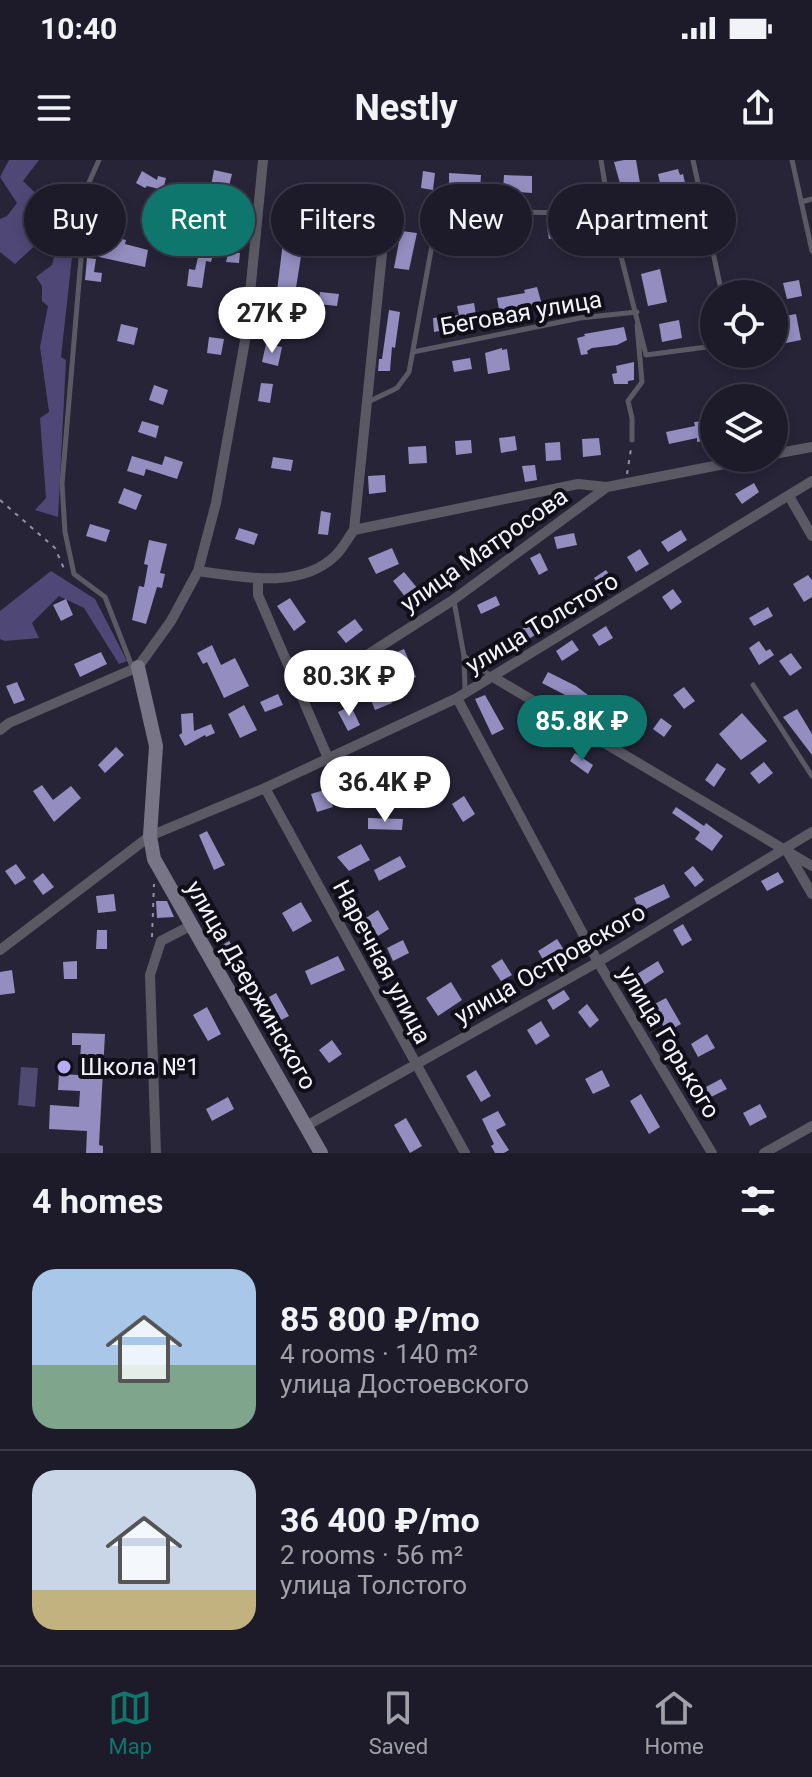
<!DOCTYPE html>
<html lang="en">
<head>
<meta charset="utf-8">
<style>
	:root { --surface:#1d1b2a; --page:#2a2836; --text:#f1f3f6; --muted:#a0a1a8; --line:#3b3947; --accent:#0f766e }
	body { margin:0; font-family:Roboto,sans-serif; background:var(--page); color:var(--text); height:100vh; display:flex; flex-direction:column; font-size:30px; white-space:nowrap }
	* { box-sizing:border-box; margin:0 }
	p { font-size:26px; color:var(--muted) }
	.icon { flex:none; width:44px; height:44px; fill:none; stroke:currentColor; stroke-width:2; stroke-linecap:round; stroke-linejoin:round }
	.map { position:relative; height:993px; overflow:hidden }
	.side { display:flex; flex-direction:column; background:var(--surface); flex:1 }
	.side>* { flex:none }
	.guide { position:absolute; left:24px; top:24px; width:764px; height:72px; display:flex; gap:16px }
	.buttons { position:absolute; left:700px; top:120px; display:grid; gap:16px }
	.buttons a { display:grid; place-items:center; width:88px; height:88px; border-radius:50%; background:var(--surface); box-shadow:0 4px 12px #0003,0 0 0 2px var(--line); font-size:40px }
	.price { position:absolute; translate:-50% -68px; padding:0 18px; border-radius:28px; background:#fff; color:#222; font-size:26px; line-height:52px; filter:drop-shadow(0 2px 4px #0008) }
	.price::after { content:''; position:absolute; left:50%; top:48px; width:24px; height:18px; margin-left:-12px; background:inherit; clip-path:polygon(0 0,100% 0,50% 100%) }
	.price.selected { background:var(--accent); color:#fff }
	ul { padding:0; list-style:none }
	li { display:flex; align-items:center; gap:24px; height:200px; padding:0 32px }
	li+li { border-top:2px solid var(--line) }
	li span { display:grid; place-items:center; flex:none; width:224px; height:160px; border-radius:24px; color:#555 }
	li>.icon { margin-inline-start:auto }
	span .icon { width:96px; height:96px; fill:#fffc; stroke-width:1 }
	li b { font-size:34px }
	h2 { display:flex; justify-content:space-between; align-items:center; height:96px; padding:0 32px; font-size:34px }
	.chip { padding:0 28px; border-radius:36px; background:var(--surface); box-shadow:0 4px 12px #0003,0 0 0 2px var(--line); font-size:28px; line-height:72px }
	.chip.selected { background:var(--accent); color:#fff }
	.status { display:flex; justify-content:space-between; align-items:center; height:56px; padding:0 40px; background:var(--surface); direction:ltr }
	.status svg { height:22px; fill:currentColor }
	header { display:flex; justify-content:space-between; align-items:center; height:104px; padding:0 32px; background:var(--surface); font-size:36px; font-weight:700 }
	.dock { display:flex; justify-content:space-around; align-items:center; height:112px; border-top:2px solid var(--line); background:var(--surface); font-size:22px; color:var(--muted) }
	.dock a { display:grid; justify-items:center; gap:4px }
	.dock .selected { color:var(--accent) }
	.map>svg:first-child { display:block }
</style>
</head>
<body>
<div class="status"><b>10:40</b><svg viewBox="0 0 49 12"><path d="M0 12V9h3v3zM5 12V6h3v6zM10 12V3h3v9zM15 12V0h3v12zM26 1h20v11H26zM47 4h2v5h-2z"/></svg></div>
<header><svg class="icon" aria-label="menu" viewBox="0 0 24 24"><path d="M4 6h16M4 12h16M4 18h16"/></svg>Nestly<svg class="icon" aria-label="share" viewBox="0 0 24 24"><path d="M12 15V3M7 8l5-5 5 5M5 13v7h14v-7"/></svg></header>
<div class="map">
<svg width="812" height="993" viewBox="0 0 812 993">
	<rect width="100%" height="100%" fill="#272438"/>
	<!-- green -->
	<path fill="#4f4a71" d="M21,907L38,908L35,947L18,945Z"/>
	<!-- forest -->
	<path fill="#4f4876" d="M9,0H39L23,21L51,48L42,79L15,104L0,92V59L7,56L17,43L0,17Z
		M66,48L75,70L61,197L66,200L58,357L35,350L46,338L40,258L49,252L40,187L48,146L42,141V126L36,117L52,105Z
		M51,411L95,439L127,501L119,504L84,448L59,436L32,463L39,478L5,481L0,479V451Z"/>
	<!-- building -->
	<path fill="#938dc0" d="M624,0H636L641,29L623,34L614,2Z
		M678,9L680,15L683,14L686,27L662,32L658,14Z
		M214,10L232,14L228,30L211,26Z
		M142,11L157,20L158,16L166,18L163,30L147,26L145,28L136,23Z
		M423,11L435,13L433,30L421,28Z
		M449,13L481,15L480,30H449Z
		M504,15L532,16V33L503,31Z
		M362,24H372L374,64L345,62L346,47L362,48Z
		M162,50L190,62L179,89L171,86L177,70L157,62Z
		M647,54L654,87L634,91L628,58Z
		M520,65L523,79L485,88L482,72Z
		M560,65V70L589,67L590,79L573,80V75L549,79L547,67Z
		M401,71L417,73L409,110L394,108Z
		M106,75L126,80L125,84L148,90L145,107L99,97Z
		M232,76L241,79L237,93H240L239,103L226,102Z
		M283,82L303,84L295,134L277,131Z
		M201,85L215,88L211,102L206,101L202,128L187,126L189,109L195,110Z
		M87,98L96,99L94,112L102,113L101,122L85,120Z
		M660,109L667,142L648,146L641,114Z
		M799,120L802,136L787,139L783,123Z
		M537,127L542,145L500,155L497,138L525,133L524,130Z
		M320,132L339,134L337,146L318,144Z
		M474,143L477,161L452,165V169L434,172L433,158L459,155L457,146Z
		M389,150L400,152L395,188L392,187L390,211H378L379,199H382Z
		M796,154L801,180L781,184L780,179L777,177L774,158Z
		M679,160L682,178L662,182L659,164Z
		M121,164L138,168L134,185L117,181Z
		M624,167L627,180L617,185L592,188L587,191L588,194L581,195L577,178L585,176L584,174Z
		M209,177L224,179L221,195L207,193Z
		M266,184L282,187L278,206L262,202Z
		M502,188V190L507,189L510,210L488,214L485,193Z
		M470,198L472,209L454,212L452,201Z
		M634,202V220L628,221V224H614L612,214L617,213L616,206Z
		M261,223L273,224L270,243L258,241Z
		M154,225L168,230L163,245L149,240Z
		M714,260V279L697,282V278L669,284L666,272L695,266L694,262Z
		M142,261L159,266L156,278L138,272Z
		M515,276L517,290L501,293L499,278Z
		M599,278L601,295L583,297L582,279Z
		M471,280L472,293L456,295L455,281Z
		M560,282L561,300L546,301L545,283Z
		M426,286L427,303L409,304L408,287Z
		M132,296L162,305L165,296L183,302L177,319L146,309L144,316L127,311Z
		M273,297L293,300L291,311L271,308Z
		M535,305L537,320L525,322L522,306Z
		M385,315L386,332L369,334L368,316Z
		M754,323L759,332L742,344L735,334Z
		M124,328L142,335L136,350L118,343Z
		M321,351L331,353L328,375L318,374Z
		M90,364L110,370L106,382L86,376Z
		M239,368L258,374L254,385L235,379Z
		M681,370L687,380L668,392L661,382Z
		M574,373L577,385L557,389L554,377Z
		M149,380L167,384L160,413L165,414L162,428L157,427L146,464L132,460L139,426L144,427L148,405L144,404Z
		M392,388L399,404L376,414L368,398Z
		M640,389L649,404L636,412L627,397Z
		M540,393L548,410L539,415L530,398Z
		M606,410L615,423L603,432L594,418Z
		M404,412L418,429L406,438L393,421Z
		M808,415L812,420V437L804,442L793,424Z
		M673,429L682,442L671,450L662,437Z
		M496,436L500,445L481,454L477,445Z
		M290,438L306,462L294,471L277,446Z
		M66,439L73,455L61,461L53,445Z
		M768,447L773,456L754,466L749,458Z
		M355,459L363,470L346,483L337,472Z
		M528,465L535,475L510,491L503,481Z
		M606,466L613,478L599,486L592,475Z
		M572,480L579,490L562,501L556,491Z
		M759,481L766,491L770,489L774,495L759,505L749,488Z
		M212,485L221,505L235,498L249,526L224,538L207,502L203,504L197,493Z
		M404,489L416,517L400,524L388,496Z
		M101,492L107,504L80,517L74,504Z
		M791,493L802,508L790,516L779,501Z
		M548,512L576,526L612,553L605,563L569,537L542,523Z
		M17,522L25,540L14,544L6,526Z
		M384,523L392,543L375,550L367,530Z
		M684,527L695,541L684,549L673,535Z
		M278,534L283,545L265,552L260,542Z
		M485,535L504,569L492,575L475,539Z
		M244,545L257,570L240,578L228,554Z
		M351,546L360,565L348,571L338,552Z
		M797,549L812,574V595L783,557Z
		M193,553L194,571L211,564L215,573L206,577L205,575L185,586L179,575L182,573L181,554Z
		M742,553L767,581L741,600L719,574Z
		M661,558L672,566L664,577L653,569Z
		M539,562L554,570L547,582L532,573Z
		M116,587L124,595L105,613L98,605Z
		M575,593L593,605L588,614L570,601Z
		M764,602L773,613L759,624L750,613Z
		M717,603L726,609L714,627L705,620Z
		M383,610L392,634L375,640L366,617Z
		M42,625L53,640L71,626L81,638L54,662L33,631Z
		M327,629L333,647L317,652L311,634Z
		M464,636L475,654L463,662L452,644Z
		M676,647L704,666L706,663L723,676L712,691L695,679L700,672L672,653Z
		M368,658L403,659L402,670L368,669Z
		M207,671L225,705L214,710L199,675Z
		M361,684L370,700L349,711L337,697Z
		M400,696L406,707L379,721L374,710Z
		M16,704L26,718L15,725L5,711Z
		M693,706L704,720L695,727L684,713Z
		M778,712L784,722L767,731L761,721Z
		M43,713L54,727L43,735L33,721Z
		M664,724L670,737L640,752L634,738Z
		M114,734L116,751L98,753L96,736Z
		M156,741H167L174,757L157,758Z
		M301,742L312,761L293,772L282,753Z
		M378,750L389,769L378,776L366,758Z
		M683,764L692,780L682,786L673,770Z
		M97,770H107V789H96Z
		M557,779L568,796L548,808L538,791Z
		M403,780L409,793L393,801L387,788Z
		M229,781L241,798L233,804L221,786Z
		M338,796L345,810L311,825L305,811Z
		M502,799L512,815L501,821L491,806Z
		M77,801V819H64L63,802Z
		M658,801L664,812L644,825L637,814Z
		M12,810L15,833L0,835V812Z
		M451,822L462,840L438,856L426,838Z
		M564,830L570,839L553,850L547,840Z
		M276,833L289,856L281,860L269,837Z
		M666,838L681,864L667,872L651,846Z
		M587,844L599,860L590,868L578,852Z
		M207,847L221,874L208,881L193,855Z
		M541,861L550,876L536,885L527,870Z
		M72,873L105,874L99,985L103,986V993H86L87,971L49,969L50,945L79,947L80,931L58,930L59,914L79,915L81,885H72Z
		M707,874L715,888L698,897L691,884Z
		M332,880L342,894L329,903L319,890Z
		M476,910L491,936L481,942L466,916Z
		M602,910L610,926L593,934L585,919Z
		M721,919L727,929L707,939L702,929Z
		M641,934L660,967L649,974L630,941Z
		M228,937L234,949L212,961L206,949Z
		M760,944L767,957L750,966L743,953Z
		M498,951L506,965L496,970L509,990L504,993H495L491,986L494,984L482,959Z
		M406,958L422,986L410,993L394,965Z"/>
	<g fill="none" stroke-linecap="round" stroke-linejoin="round">
		<!-- path -->
		<path stroke="#9492a1" stroke-width="2" stroke-dasharray="4 6" stroke-linecap="butt" d="M627,314L631,289
			M0,340L55,388L65,411
			M152,777L154,724"/>
		<!-- lane -->
		<path stroke="#5b5a64" stroke-width="5" d="M99,0L87,27L62,324L65,372L74,414L105,437L133,509
			M601,0L609,49L646,195L714,186
			M693,0L722,134
			M792,0L812,91
			M801,42L812,39
			M413,192L580,158L637,152
			M368,242L397,228L409,212L436,63L443,51L584,53L609,49
			M632,280V258L628,241L642,222L637,165
			M454,441L464,496L491,516
			M464,497L465,530
			M753,525L812,616"/>
		<!-- street -->
		<path stroke="#5b5a64" stroke-width="10" d="M774,294L812,287
			M789,336L812,376
			M354,370L578,324L607,327L755,298
			M198,411C241,417 301,430 336,395C343,388 348,378 354,370L386,54
			M258,420V435L328,598
			M493,517L812,706
			M303,536L453,440L607,327
			M457,538L598,802L712,993
			M0,570L9,563L138,507L171,461L198,411L216,343L246,175L263,0
			M265,628L465,993
			M787,691L812,734
			M0,790L150,676L265,628L457,538L812,321
			M306,966L598,802L812,672
			M156,993L150,815L161,781L190,766
			M764,993L812,966"/>
		<!-- secondary -->
		<path stroke="#787686" stroke-width="14" d="M138,507L156,586L150,676L154,699L321,993"/>
	</g>
	<!-- markers -->
	<circle fill="#b6acf8" stroke="#100f18" stroke-width="3" cx="64" cy="907" r="8"/>
	<g text-anchor="middle" stroke-width="8" stroke-linejoin="round" paint-order="stroke">
		<!-- street labels -->
		<g font-size="24" fill="#f3f3fe" stroke="#100f18">
			<text transform="translate(521 153) rotate(-10)" y="8">Беговая улица</text>
			<text transform="translate(484 390) rotate(-35)" y="8">улица Матросова</text>
			<text transform="translate(542 463) rotate(-31)" y="8">улица Толстого</text>
			<text transform="translate(382 802) rotate(62)" y="8">Наречная улица</text>
			<text transform="translate(550 804) rotate(-30)" y="8">улица Островского</text>
			<text transform="translate(251 825) rotate(60)" y="8">улица Дзержинского</text>
			<text transform="translate(669 882) rotate(59)" y="8">улица Горького</text>
		</g>
		<!-- poi labels -->
		<g font-size="24" fill="#f3f3fe" stroke="#100f18" text-anchor="start">
			<text x="80" y="915">Школа №1</text>
		</g>
	</g>
</svg>
<div class="buttons">
<a><svg class="icon" aria-label="locate" viewBox="0 0 24 24"><circle cx="12" cy="12" r="6"/><path d="M12 2v4M12 18v4M2 12h4M18 12h4"/></svg></a>
<a><svg class="icon" aria-label="layers" viewBox="0 0 24 24"><path d="M12 4l9 5-9 5-9-5zM3 14l9 5 9-5"/></svg></a>
</div>
<b class="price" style="left:272px;top:195px">27K ₽</b>
<b class="price" style="left:349px;top:558px">80.3K ₽</b>
<b class="price selected" style="left:582px;top:603px">85.8K ₽</b>
<b class="price" style="left:385px;top:664px">36.4K ₽</b>
<div class="guide">
<a class="chip">Buy</a>
<a class="chip selected">Rent</a>
<a class="chip">Filters</a>
<a class="chip">New</a>
<a class="chip">Apartment</a>
</div>
</div>
<section class="side">
<h2>4 homes<svg class="icon" aria-label="filters" viewBox="0 0 24 24"><path d="M4 7h16M4 17h16"/><circle cx="9" cy="7" r="2"/><circle cx="15" cy="17" r="2"/></svg></h2>
<ul>
<li><span style="background:linear-gradient(#a9c7e8 60%,#7fa58c 0)"><svg class="icon" aria-label="home" viewBox="0 0 24 24"><path d="M3 11l9-7 9 7M6 9v11h12V9"/></svg></span><div><b>85 800 ₽/mo</b><p>4 rooms · 140 m²</p><p>улица Достоевского</p></div></li>
<li><span style="background:linear-gradient(#c9d6e8 75%,#c2b280 0)"><svg class="icon" aria-label="home" viewBox="0 0 24 24"><path d="M3 11l9-7 9 7M6 9v11h12V9"/></svg></span><div><b>36 400 ₽/mo</b><p>2 rooms · 56 m²</p><p>улица Толстого</p></div></li>
</ul>
</section>
<nav class="dock">
<a class="selected"><svg class="icon" aria-label="map" viewBox="0 0 24 24"><path d="M3 6l6-2 6 2 6-2v14l-6 2-6-2-6 2zM9 4v14M15 6v14"/></svg>Map</a>
<a><svg class="icon" aria-label="saved" viewBox="0 0 24 24"><path d="M7 4h10v16l-5-4-5 4z"/></svg>Saved</a>
<a><svg class="icon" aria-label="home" viewBox="0 0 24 24"><path d="M3 11l9-7 9 7M6 9v11h12V9"/></svg>Home</a>
</nav>
</body>
</html>
